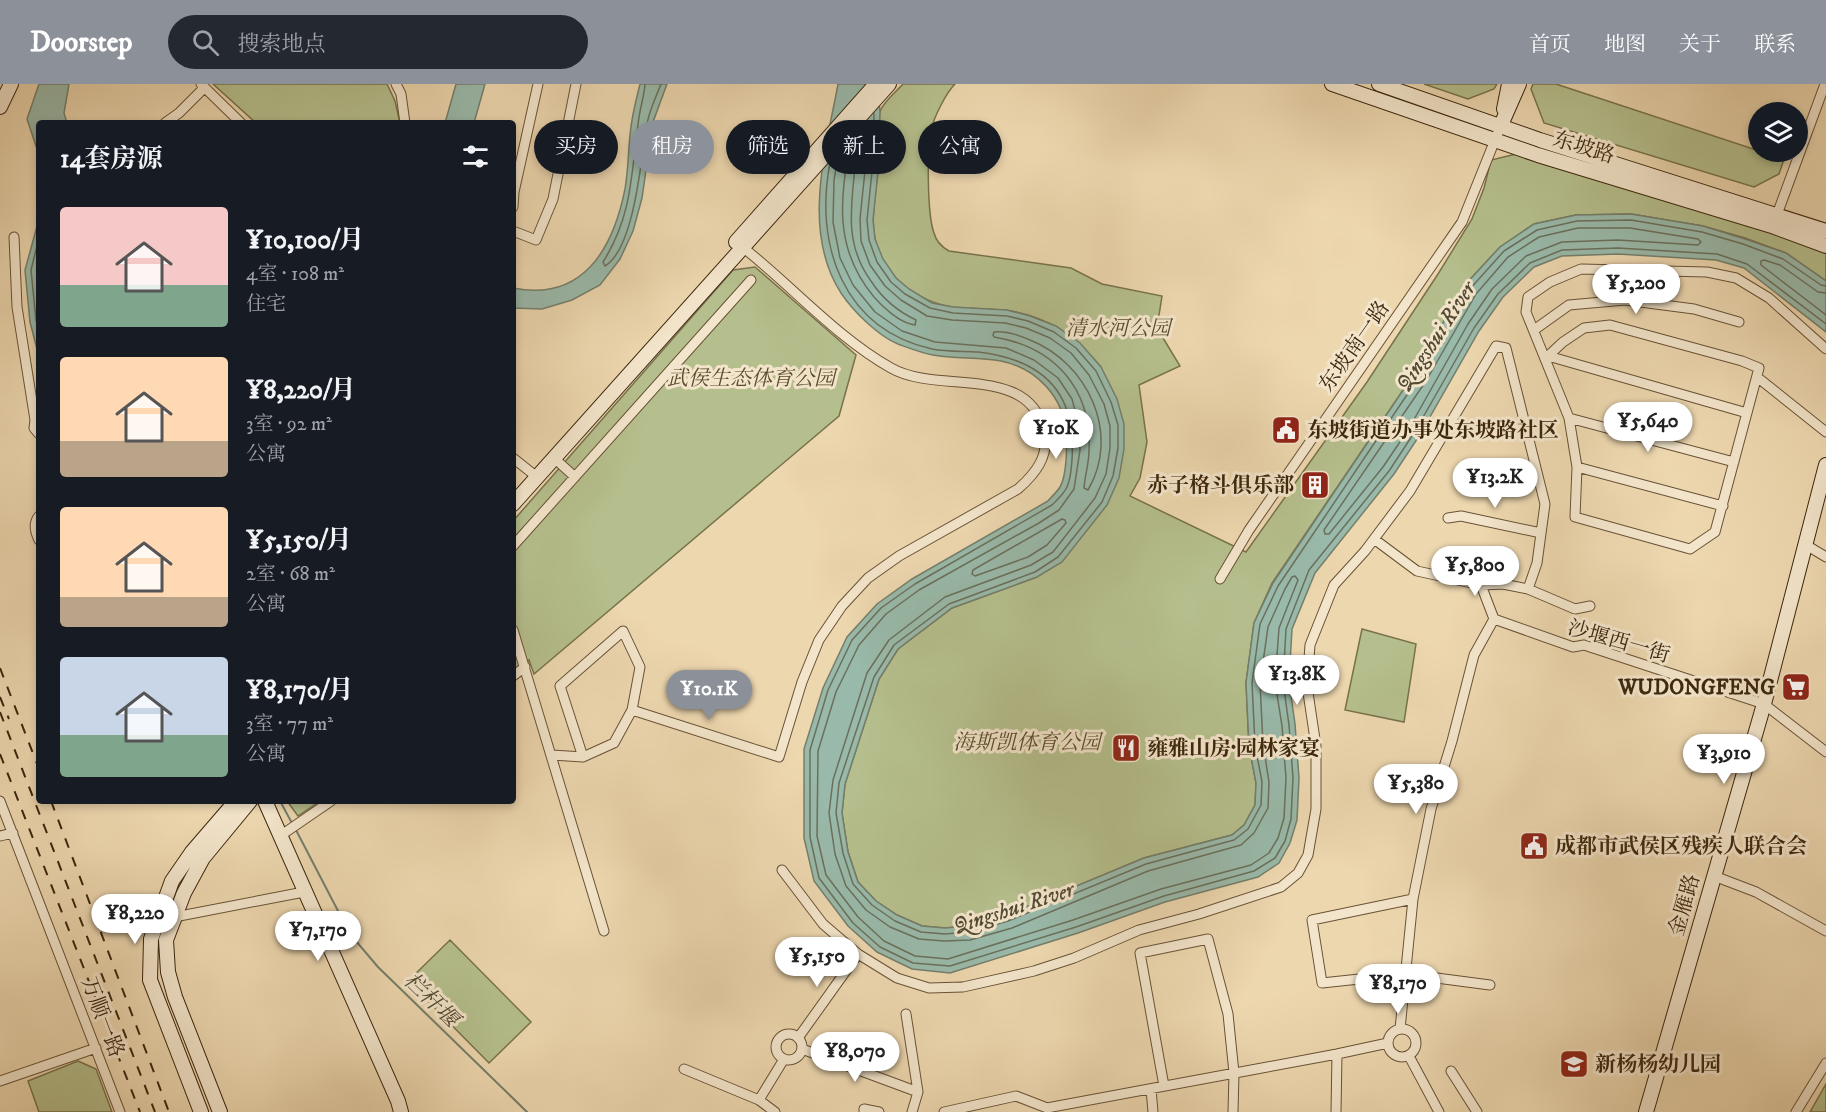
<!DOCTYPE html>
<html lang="zh">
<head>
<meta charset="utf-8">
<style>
	:root { --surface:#171b24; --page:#242831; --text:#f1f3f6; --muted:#9ea1a6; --accent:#8c9099 }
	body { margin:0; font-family:"IM FELL DW Pica","Noto Serif SC",serif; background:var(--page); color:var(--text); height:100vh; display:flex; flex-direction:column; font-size:22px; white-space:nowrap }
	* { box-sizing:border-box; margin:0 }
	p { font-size:20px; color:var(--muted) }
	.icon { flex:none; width:33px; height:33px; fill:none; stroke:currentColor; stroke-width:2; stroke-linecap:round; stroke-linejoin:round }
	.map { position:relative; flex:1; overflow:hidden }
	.sheet { position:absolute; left:36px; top:36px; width:480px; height:684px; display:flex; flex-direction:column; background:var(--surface); border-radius:6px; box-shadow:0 3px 9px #0003 }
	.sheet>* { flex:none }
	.guide { position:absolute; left:534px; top:36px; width:570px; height:54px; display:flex; gap:12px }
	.controls { position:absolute; left:1748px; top:18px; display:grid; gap:12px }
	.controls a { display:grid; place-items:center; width:60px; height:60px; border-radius:50%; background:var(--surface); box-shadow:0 3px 9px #0003; font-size:30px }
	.price { position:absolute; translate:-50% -51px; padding:0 14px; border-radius:21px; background:#fff; color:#222; font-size:20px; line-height:39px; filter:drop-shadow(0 2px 3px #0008) }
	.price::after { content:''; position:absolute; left:50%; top:36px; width:18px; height:14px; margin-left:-9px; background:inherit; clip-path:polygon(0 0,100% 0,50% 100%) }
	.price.selected { background:var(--accent); color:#fff }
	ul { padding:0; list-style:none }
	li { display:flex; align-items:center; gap:18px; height:150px; padding:0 24px }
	li span { display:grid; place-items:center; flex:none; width:168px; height:120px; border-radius:6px; color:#555 }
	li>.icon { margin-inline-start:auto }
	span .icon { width:72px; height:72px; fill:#fffc; stroke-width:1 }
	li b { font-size:26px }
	h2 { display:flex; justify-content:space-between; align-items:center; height:72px; padding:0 24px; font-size:26px }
	.tag { padding:0 21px; border-radius:27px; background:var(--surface); box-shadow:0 3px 9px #0003; font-size:21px; line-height:54px }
	.tag.selected { background:var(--accent); color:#fff }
	header { display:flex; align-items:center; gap:36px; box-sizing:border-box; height:84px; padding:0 30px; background:var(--accent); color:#fff }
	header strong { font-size:28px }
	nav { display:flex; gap:33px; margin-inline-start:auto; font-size:21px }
	.search { width:420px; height:54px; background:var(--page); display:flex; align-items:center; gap:15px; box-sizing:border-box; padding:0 21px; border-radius:33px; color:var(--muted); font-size:22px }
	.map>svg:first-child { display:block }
</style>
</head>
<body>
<header>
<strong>Doorstep</strong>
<div class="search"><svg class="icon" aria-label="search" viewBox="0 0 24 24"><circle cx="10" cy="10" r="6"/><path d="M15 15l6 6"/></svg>搜索地点</div>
<nav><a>首页</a><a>地图</a><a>关于</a><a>联系</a></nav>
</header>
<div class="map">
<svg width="1826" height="1028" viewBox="0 0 1826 1028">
	<rect width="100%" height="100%" fill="#edd7af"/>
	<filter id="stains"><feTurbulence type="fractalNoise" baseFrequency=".00333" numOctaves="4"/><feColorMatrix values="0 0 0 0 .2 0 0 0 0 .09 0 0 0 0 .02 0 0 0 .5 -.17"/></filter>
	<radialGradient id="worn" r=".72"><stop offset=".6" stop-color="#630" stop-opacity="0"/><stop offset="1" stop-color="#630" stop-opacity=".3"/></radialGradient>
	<!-- green -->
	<path fill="#b5bf8d" stroke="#78724c" stroke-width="1.5" d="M213,0H387L395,17L400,39H256Z
		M903,0H955C946,9 934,33 931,46C927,66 927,130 934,149C936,157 942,163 949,167L1071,184L1102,200L1162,212L1157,244L1180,282L1139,301L1147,358L1140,394L1130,412L1246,468L1367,298L1438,190L1472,135L1484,104L1491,76L1516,70L1732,134L1826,167V197L1786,169L1745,154L1703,142L1631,130L1576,131L1534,140L1500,163L1464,202L1414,290L1272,499L1254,539L1246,599L1249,662L1256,699L1255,721L1244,741L1232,751L1144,774L1007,831L968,842L945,844L922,842L897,831L876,817L858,798L848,768L842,729L845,700L879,595L898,565L952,524L1037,493L1101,283C1079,258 1061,241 1028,231C1003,223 977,226 952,223C916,217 882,191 875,155C871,136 875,114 877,96C879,81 879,66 879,51C880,44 878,34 880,28C882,19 897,7 903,0Z
		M1424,0H1497L1494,5L1468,15Z
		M1533,0H1556L1784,75L1779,90L1754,103L1544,39L1531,5Z
		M755,183L856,271L839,332L534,590L529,576L513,587V437L733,186Z
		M1362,545L1416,560L1404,638L1345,626Z
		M287,717H320L298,732Z
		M450,856L531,938L489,979L408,897Z
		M78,977L96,985L112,1028H39L28,997Z
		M1826,1000V1028H1810Z"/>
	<!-- water -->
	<path fill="#99baab" stroke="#747f6b" stroke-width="1.5" d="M39,0H69L64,29L67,39H39V80L37,65L27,35Z
		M456,0H485L474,39H445Z
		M640,0H667L653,38L642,114L633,147L620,175L600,201L572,216L542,225L513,224V204C583,218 613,165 625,105C629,82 628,59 632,36C634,24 637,12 640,0Z
		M838,0H877L880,27L879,78L873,136L875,155L883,175L896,194L909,205L932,219L953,223L1007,226L1030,232L1056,242L1080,259L1101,283L1117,315L1124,340V365L1119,394L1107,421L1062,478L1037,493L952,524L898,565L879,595L845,700L842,729L848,768L858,798L876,817L897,831L922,842L945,844L968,842L1007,831L1144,774L1232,751L1244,741L1255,721L1256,699L1249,662L1246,599L1254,539L1273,499L1414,290L1464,202L1500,163L1534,140L1576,131L1631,130L1703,142L1745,155L1786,169L1826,197V248L1744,184L1716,176L1618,170L1562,172L1534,183L1503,213L1479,247L1419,352L1394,390L1315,489L1292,545L1289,598L1295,640L1299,694L1297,736L1290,759L1279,779L1258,793L1165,818L1078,849L950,889L912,885L877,868L848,842L814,797L804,754V665L823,604L847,553L877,520L912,495L1048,417C1052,412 1057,408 1060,403C1067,391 1067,362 1066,349C1064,313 1036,284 1001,277C978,273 955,275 933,271C921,269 909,264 898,260C878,252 853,227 841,209C801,147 826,66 838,0Z
		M39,135V273L30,238L25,186Z"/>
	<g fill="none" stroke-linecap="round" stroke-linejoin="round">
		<!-- shore -->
		<path stroke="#6a705c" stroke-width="1.5" d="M645,0C644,14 639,27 638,41C631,92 632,132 603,178L605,182C635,164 641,73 647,40C649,27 656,13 661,0
			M874,29L873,78L867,136L869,156L877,178L891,198L905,210L930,224L953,229L1007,232L1028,237L1054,248L1076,264L1096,287L1111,318L1118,341V364L1113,392L1102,418L1058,473L1035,488L949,520L894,561L874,593L839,699L836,729L843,769L853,800L872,821L895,837L921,848L945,850L969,848L1008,837L1146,780L1234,756L1248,745L1261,721L1262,698L1255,661L1252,599L1260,540L1278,502L1419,293L1469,206L1504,167L1537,146L1577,137L1631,136L1702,148L1743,160L1783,175L1821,201L1826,202
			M851,55C840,114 833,164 874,213C884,224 899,239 915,241L916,236C897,227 882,214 871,197C838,152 856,106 857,54L854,51
			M839,68L834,96L833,138L840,174L853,201L875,228L902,247L935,258L1006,264L1034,276L1058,294L1072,315L1079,341L1080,366L1074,405L1059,426L1039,439L919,506L886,530L859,561L836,608L818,667L817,752L826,791L858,833L884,857L915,872L948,875L1073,836L1161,805L1251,781L1269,769L1278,754L1284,734L1286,694L1282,642L1275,598L1279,544L1298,496L1295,492L1292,493L1285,505L1268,543L1260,599L1263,660L1269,698L1268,724L1254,749L1241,761L1148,787L1012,844L970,856L944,857L919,855L890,843L866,826L846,802L835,770L829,729L833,696L867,589L889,556L945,513L1031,481L1053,468L1095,414L1106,390L1110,364V342L1104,320L1089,291L1071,269L1050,254L1026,244L1005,239L952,236L927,232L901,216L885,202L870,181L861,157L860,135L866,77V38
			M830,79C814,161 843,245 932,265C947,268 963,267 978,268C1030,274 1069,297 1072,354C1073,367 1072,392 1067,403C1064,410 1057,416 1052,421L915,500L881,524L852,556L828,606L810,666V753L819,794L853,839L880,863L913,879L950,882L1076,843L1164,812L1254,787L1275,774L1285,757L1291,735L1293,694L1289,641L1283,598L1286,545L1309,486L1389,387L1414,349L1474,244L1498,210L1530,179L1562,166L1618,164L1717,170L1747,180L1826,240
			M1578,144H1630L1698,155L1701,158L1698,161L1618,156L1562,158L1526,172L1492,205L1468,240L1408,346L1383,383L1329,450H1325L1324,446L1426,297L1476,210L1508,173L1539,153Z
			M39,154L31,186L36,236L39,248
			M1826,209L1818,208L1780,181L1764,176L1761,177V181L1826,231
			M994,248C1006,247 1019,251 1030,256C1088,279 1121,350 1088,406L1084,404C1085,391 1089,379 1089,367C1092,305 1055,263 994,253L993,251Z
			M1062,435L1065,436L1066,439L1047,461L1028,473L975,492L972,490L973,486Z"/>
		<!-- stream -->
		<path stroke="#747f6b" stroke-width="2" d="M280,717L293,741
			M296,746L350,850L378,883L527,1028"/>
		<!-- street casing -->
		<g stroke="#685235" stroke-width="11">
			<path id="street" d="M201,0L241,39
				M396,0L401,10L405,39
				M165,39L179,29L204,4
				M513,123L514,108L538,0
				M1775,136L1825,0
				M513,147L536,156L553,115L576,0
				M14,153L17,223L35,336
				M1534,246L1569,221L1625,216L1694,225L1739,238
				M1548,272L1563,258L1584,244L1610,241L1742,277L1759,284L1715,448L1690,465L1575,433L1577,383L1569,334L1526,228L1528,213L1550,198L1581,185L1707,188L1736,194L1769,214L1826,265
				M1548,272L1747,329
				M1757,293L1826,348
				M39,334L35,336L34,344L39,350
				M1569,334L1734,378
				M513,374L537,393
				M554,374L575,393
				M1577,383L1723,422
				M39,432C33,439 35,448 39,456
				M1448,434L1461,432L1541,449
				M1374,455L1417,487L1481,501L1503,500L1528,505L1575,525L1590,522
				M1806,461L1826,473
				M513,462L751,196
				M1220,495L1249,446L1462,138L1501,41
				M1481,501L1494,535L1573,563L1584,561L1764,620L1826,668
				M513,546L604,847
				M513,592L525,583
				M632,626L779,673L802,598L819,556L842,522L868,494L899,472L1018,405C1035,390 1050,372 1044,347C1029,279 938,311 891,284C836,253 790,200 740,161
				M552,671L583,673L614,659L632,626L640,583L623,547L560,602L583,673
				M0,717L120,1028
				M0,752L13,749
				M280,752L331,717
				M782,786L823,840L858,870L897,894L929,904L963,903L1034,887L1074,874L1139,846L1199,830L1281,803L1298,789L1308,771L1316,725V662L1307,602L1310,561L1334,501L1365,467L1410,407L1496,262L1506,264L1545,420L1537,479L1528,505
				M1714,792L1756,808L1826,847
				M1413,815L1312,836L1322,899L1406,890L1490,901
				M128,842L304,808
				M906,930L918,1008L912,1028
				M1388 959a14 14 0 1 1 28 0a14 14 0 1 1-28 0Z
				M1400,945L1413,815L1431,725L1452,657L1474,571L1494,535
				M776 963a13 13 0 1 1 26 0a13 13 0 1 1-26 0Z
				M798,954L858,870
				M802,965L918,1008
				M1409,972L1439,1028
				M684,985L759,1016L775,1028
				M1451,987L1477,1028
				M0,997L96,964
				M1164,1002L1140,869L1208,855L1228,930L1234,989L1233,1028
				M1151,1005L1153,1028
				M759,1016L784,975
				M864,1028V1025L879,1028
				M944,1028L1016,1012L1047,1024L1337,970L1388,959
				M1336,1028L1337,970
				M1796,1028L1826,979"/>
		</g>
		<!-- secondary casing -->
		<g stroke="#3c260c" stroke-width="16">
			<path id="secondary" d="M1332,0L1538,71L1772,142L1826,162
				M1379,0L1540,56L1826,147
				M0,23L11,0
				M1504,25L1509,0
				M1501,41L1519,0
				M736,158L876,0
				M513,420L889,0
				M265,717L398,1017L401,1028
				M201,1028L150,896L151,855L172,797L192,768L236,717
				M220,1028L175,913L168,888L166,856L184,809L203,774L250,717
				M1646,1028L1764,620L1826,381"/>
		</g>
		<!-- street -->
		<use href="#street" stroke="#f3e5cb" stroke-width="9"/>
		<!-- secondary -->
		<use href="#secondary" stroke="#f3e5cb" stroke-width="14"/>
		<!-- rail -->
		<path stroke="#3c260c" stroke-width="2" stroke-dasharray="10 10" stroke-linecap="butt" d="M0,584L39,685
			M0,613L9,635
			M0,628L155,1028
			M0,670L140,1028
			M51,717L169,1028"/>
	</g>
	<!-- icons -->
	<defs>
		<g id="civic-square" transform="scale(1.5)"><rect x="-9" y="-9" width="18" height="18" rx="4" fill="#8f2418" stroke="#f3e5cb"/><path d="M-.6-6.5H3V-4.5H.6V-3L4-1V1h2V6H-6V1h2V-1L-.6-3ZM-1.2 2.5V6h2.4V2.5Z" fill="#fff"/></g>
		<g id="building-square" transform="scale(1.5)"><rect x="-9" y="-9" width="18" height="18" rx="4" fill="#8f2418" stroke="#f3e5cb"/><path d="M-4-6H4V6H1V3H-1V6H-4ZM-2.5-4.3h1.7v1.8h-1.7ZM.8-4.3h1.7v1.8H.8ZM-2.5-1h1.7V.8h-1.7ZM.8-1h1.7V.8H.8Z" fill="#fff"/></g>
		<g id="supermarket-square" transform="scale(1.5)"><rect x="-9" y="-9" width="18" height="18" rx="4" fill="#8f2418" stroke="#f3e5cb"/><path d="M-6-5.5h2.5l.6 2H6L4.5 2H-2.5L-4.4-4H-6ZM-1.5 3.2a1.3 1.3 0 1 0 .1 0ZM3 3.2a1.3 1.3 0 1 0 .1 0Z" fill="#fff"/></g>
		<g id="restaurant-square" transform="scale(1.5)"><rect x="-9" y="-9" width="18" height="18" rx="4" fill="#8f2418" stroke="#f3e5cb"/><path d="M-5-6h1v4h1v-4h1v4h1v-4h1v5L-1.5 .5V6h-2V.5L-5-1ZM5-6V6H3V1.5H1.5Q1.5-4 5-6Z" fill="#fff"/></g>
		<g id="school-square" transform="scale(1.5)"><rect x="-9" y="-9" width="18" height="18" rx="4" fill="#8f2418" stroke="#f3e5cb"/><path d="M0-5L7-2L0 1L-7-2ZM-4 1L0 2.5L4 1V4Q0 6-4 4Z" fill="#fff"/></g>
	</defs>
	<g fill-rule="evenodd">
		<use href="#civic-square" x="1286" y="346"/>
		<use href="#building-square" x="1315" y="401"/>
		<use href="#supermarket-square" x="1796" y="603"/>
		<use href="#restaurant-square" x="1126" y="664"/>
		<use href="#civic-square" x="1534" y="762"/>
		<use href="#school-square" x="1574" y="980"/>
	</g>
	<g text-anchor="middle" stroke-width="6" stroke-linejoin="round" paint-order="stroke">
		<!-- street labels -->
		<g font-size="21" fill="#3c260c" stroke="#f3e5cb">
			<text transform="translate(1584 63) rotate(17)" y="7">东坡路</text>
			<text transform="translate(1354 262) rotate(-55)" y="7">东坡南一路</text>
			<text transform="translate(1619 557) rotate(16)" y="7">沙堰西一街</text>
			<text transform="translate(1684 821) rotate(-74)" y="7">金雁路</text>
			<text transform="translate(103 933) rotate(69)" y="7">万顺一路</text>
		</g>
		<!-- park labels -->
		<g font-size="21" font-style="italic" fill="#5a4c2c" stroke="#f3e5cb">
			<text x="1118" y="251">清水河公园</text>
			<text x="751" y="301">武侯生态体育公园</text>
			<text x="1027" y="665">海斯凯体育公园</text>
		</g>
		<!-- poi labels -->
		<g font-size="21" font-weight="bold" fill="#3c260c" stroke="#f3e5cb" text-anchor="start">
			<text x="1307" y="353">东坡街道办事处东坡路社区</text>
			<text x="1294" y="408" text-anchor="end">赤子格斗俱乐部</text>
			<text x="1775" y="610" text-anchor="end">WUDONGFENG</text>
			<text x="1147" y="671">雍雅山房·园林家宴</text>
			<text x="1555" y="769">成都市武侯区残疾人联合会</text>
			<text x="1595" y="987">新杨杨幼儿园</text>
		</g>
		<!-- water labels -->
		<g font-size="22" font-style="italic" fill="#534b34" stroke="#f3e5cb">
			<text transform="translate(1435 252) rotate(-57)" y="8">Qingshui River</text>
			<text transform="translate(1013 823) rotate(-18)" y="8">Qingshui River</text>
			<text transform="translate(432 915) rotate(44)" y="8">栏杆堰</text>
		</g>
	</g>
	<rect width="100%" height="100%" filter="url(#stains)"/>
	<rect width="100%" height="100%" fill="url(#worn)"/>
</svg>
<div class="controls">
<a><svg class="icon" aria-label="layers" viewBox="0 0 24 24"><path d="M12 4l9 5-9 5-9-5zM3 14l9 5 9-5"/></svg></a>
</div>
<b class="price" style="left:1636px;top:231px">¥5,200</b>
<b class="price" style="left:1648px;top:369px">¥5,640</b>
<b class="price" style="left:1056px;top:376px">¥10K</b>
<b class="price" style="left:1495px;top:425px">¥13.2K</b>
<b class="price" style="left:1475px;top:513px">¥5,800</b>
<b class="price" style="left:1297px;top:622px">¥13.8K</b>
<b class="price selected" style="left:709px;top:637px">¥10.1K</b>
<b class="price" style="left:1724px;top:701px">¥3,910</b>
<b class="price" style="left:1416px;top:731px">¥5,380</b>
<b class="price" style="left:135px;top:861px">¥8,220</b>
<b class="price" style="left:318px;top:878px">¥7,170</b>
<b class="price" style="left:817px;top:904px">¥5,150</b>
<b class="price" style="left:1398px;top:931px">¥8,170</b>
<b class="price" style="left:855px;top:999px">¥8,070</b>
<div class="guide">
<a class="tag">买房</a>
<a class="tag selected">租房</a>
<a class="tag">筛选</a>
<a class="tag">新上</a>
<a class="tag">公寓</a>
</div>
<section class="sheet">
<h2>14套房源<svg class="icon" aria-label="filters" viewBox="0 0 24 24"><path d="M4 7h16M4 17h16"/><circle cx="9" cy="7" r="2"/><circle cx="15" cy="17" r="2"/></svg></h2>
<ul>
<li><span style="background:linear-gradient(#f6c9c9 65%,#7fa58c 0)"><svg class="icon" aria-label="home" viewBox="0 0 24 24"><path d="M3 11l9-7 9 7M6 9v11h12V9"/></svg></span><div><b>¥10,100/月</b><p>4室 · 108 m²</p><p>住宅</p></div></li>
<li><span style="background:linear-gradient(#ffd9b3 70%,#b9a48a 0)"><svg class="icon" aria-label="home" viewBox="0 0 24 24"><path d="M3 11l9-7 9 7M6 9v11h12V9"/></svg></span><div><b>¥8,220/月</b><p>3室 · 92 m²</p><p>公寓</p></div></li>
<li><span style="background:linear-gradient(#ffd9b3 75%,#b9a48a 0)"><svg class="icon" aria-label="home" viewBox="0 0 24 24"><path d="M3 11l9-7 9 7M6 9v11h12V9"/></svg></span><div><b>¥5,150/月</b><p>2室 · 68 m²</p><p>公寓</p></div></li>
<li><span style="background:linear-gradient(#c9d6e8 65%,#7fa58c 0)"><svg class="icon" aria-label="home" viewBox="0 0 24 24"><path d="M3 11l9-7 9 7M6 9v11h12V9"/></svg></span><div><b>¥8,170/月</b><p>3室 · 77 m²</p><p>公寓</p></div></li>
</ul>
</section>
</div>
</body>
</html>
